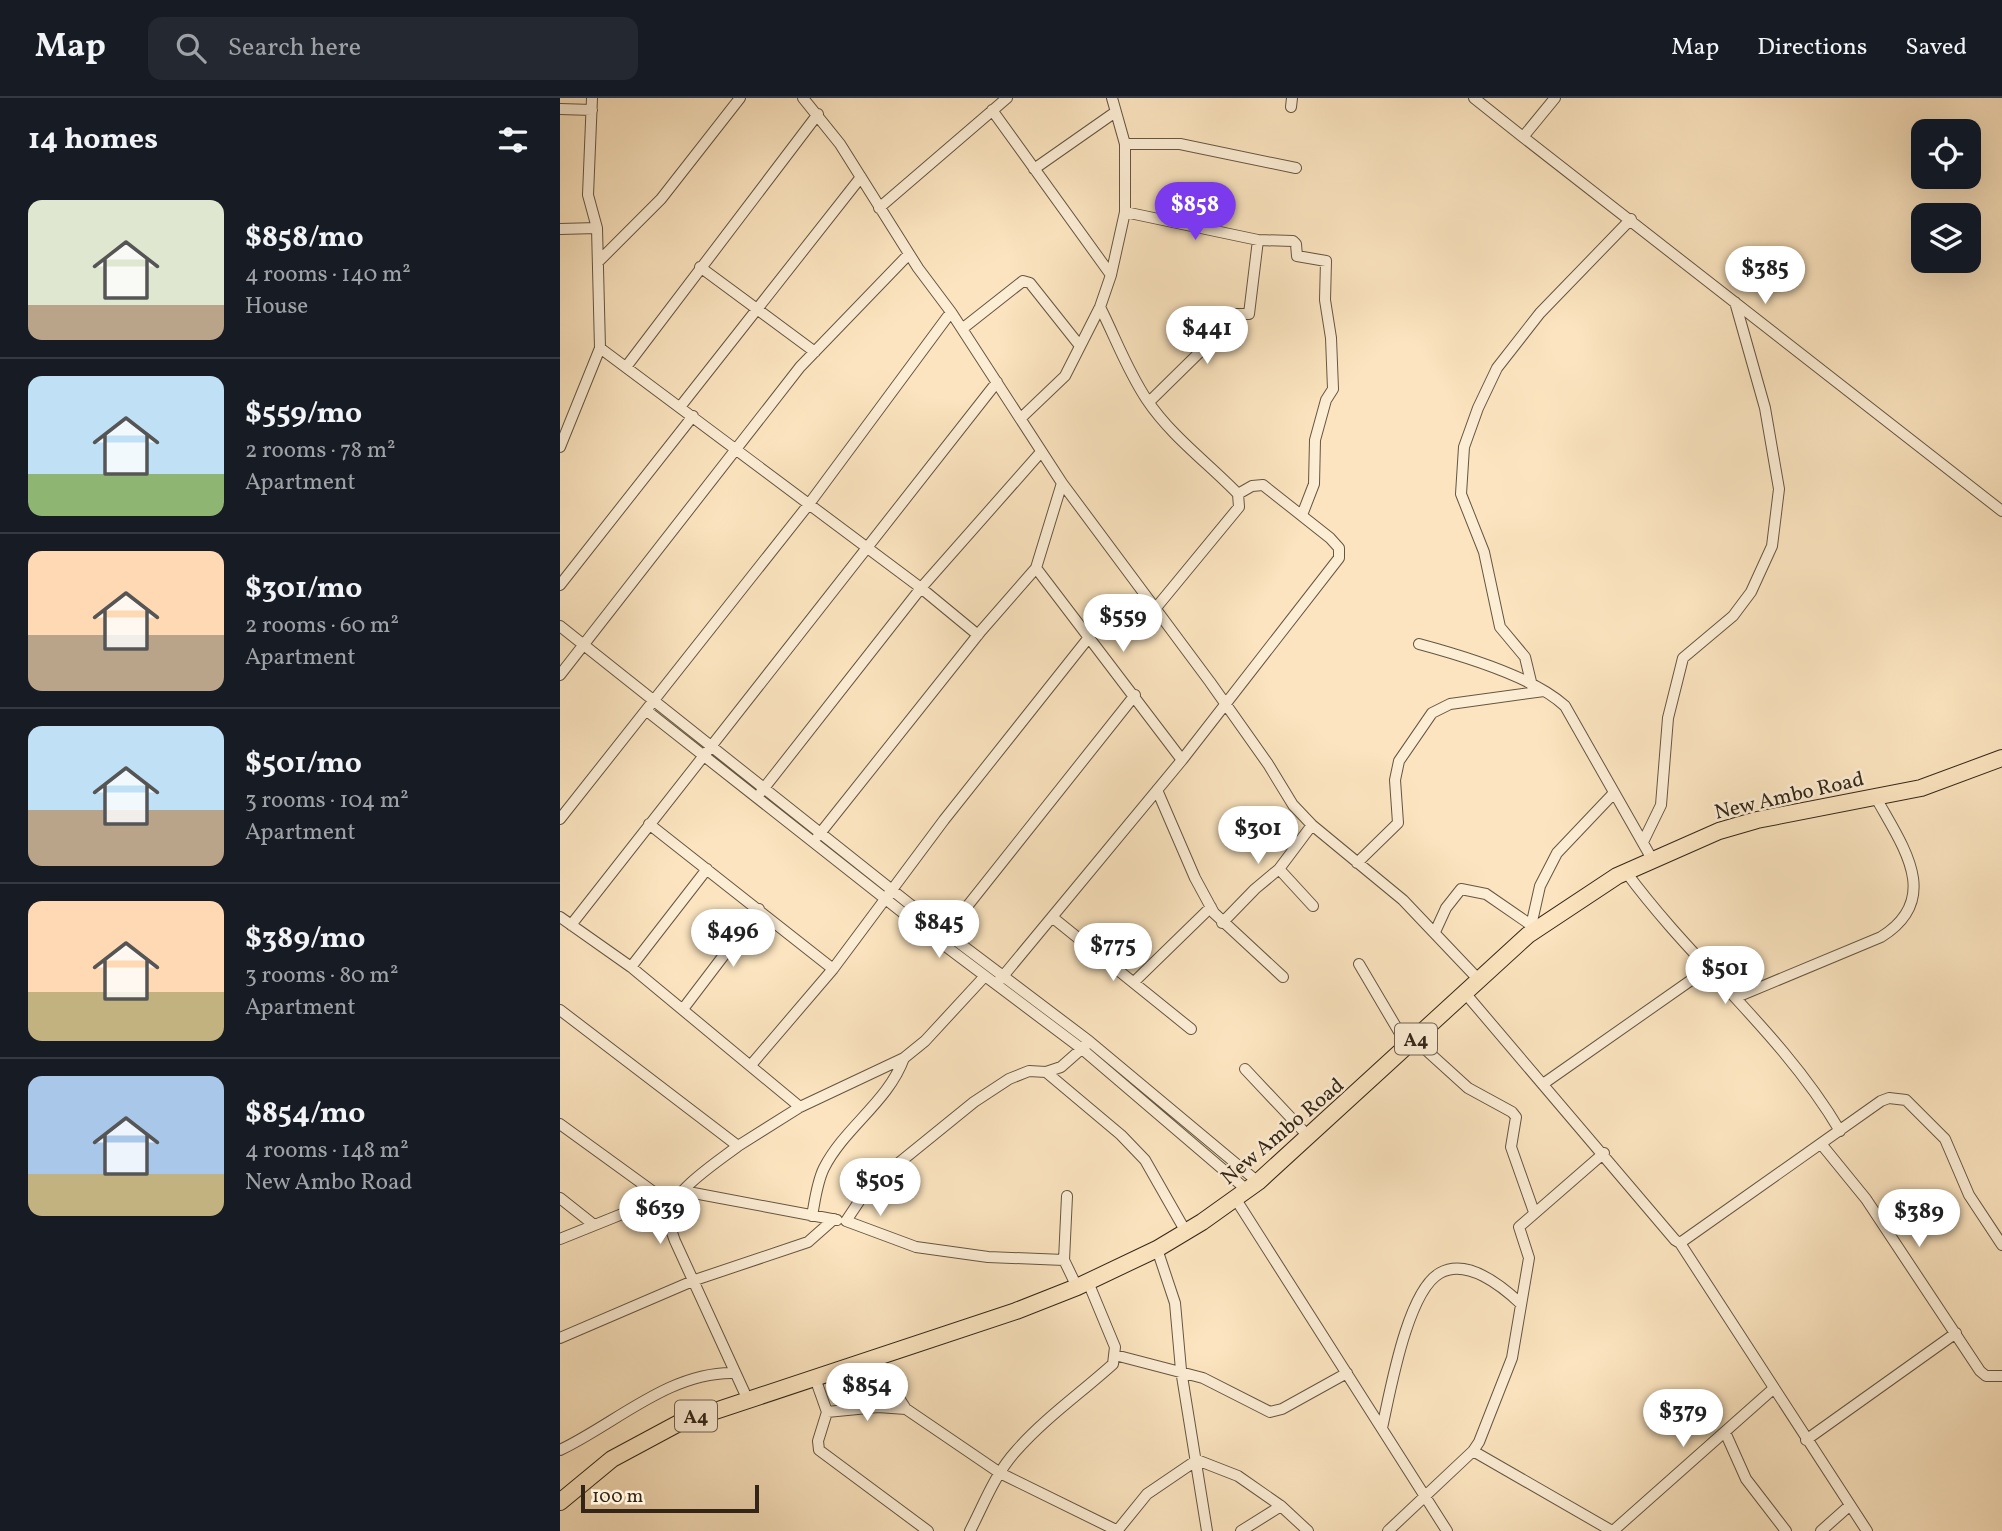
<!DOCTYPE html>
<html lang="en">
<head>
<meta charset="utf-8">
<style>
	:root { --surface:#171b24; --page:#242831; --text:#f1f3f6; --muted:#9ea1a6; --line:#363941; --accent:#7c3aed }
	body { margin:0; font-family:Vollkorn,serif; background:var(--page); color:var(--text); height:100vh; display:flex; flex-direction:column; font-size:26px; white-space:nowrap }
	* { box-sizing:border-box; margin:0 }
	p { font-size:23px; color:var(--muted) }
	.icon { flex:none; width:38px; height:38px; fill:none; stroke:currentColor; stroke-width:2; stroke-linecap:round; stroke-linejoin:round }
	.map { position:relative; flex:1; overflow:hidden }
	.panel { display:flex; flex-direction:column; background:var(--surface); width:560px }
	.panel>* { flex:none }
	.fabs { position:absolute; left:1351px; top:21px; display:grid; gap:14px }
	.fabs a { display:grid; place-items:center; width:70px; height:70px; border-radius:14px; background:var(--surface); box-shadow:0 7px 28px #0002; font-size:35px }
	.scale { position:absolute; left:21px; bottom:18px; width:178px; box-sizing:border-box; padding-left:7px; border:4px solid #332617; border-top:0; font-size:19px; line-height:24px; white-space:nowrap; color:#332617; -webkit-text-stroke:5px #fcedd5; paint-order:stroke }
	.price { position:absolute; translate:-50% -60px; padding:0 16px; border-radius:24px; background:#fff; color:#222; font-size:23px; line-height:46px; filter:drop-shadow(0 2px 4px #0008) }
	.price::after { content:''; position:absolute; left:50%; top:42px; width:21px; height:16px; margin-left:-10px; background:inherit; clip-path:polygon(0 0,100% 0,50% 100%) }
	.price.current { background:var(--accent); color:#fff }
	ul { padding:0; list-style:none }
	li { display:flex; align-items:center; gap:21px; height:175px; padding:0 28px }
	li+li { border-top:2px solid var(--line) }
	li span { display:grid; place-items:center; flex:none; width:196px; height:140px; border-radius:14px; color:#555 }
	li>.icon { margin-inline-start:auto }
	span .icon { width:84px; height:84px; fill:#fffc; stroke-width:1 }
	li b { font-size:30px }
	h2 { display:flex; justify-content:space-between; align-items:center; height:84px; padding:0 28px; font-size:30px }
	header { display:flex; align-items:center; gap:42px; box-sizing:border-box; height:98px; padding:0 35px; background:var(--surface); border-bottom:2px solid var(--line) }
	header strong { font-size:33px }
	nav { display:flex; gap:38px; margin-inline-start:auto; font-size:24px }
	.search { width:490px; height:63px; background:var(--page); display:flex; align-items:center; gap:18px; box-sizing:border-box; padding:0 24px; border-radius:14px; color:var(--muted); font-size:26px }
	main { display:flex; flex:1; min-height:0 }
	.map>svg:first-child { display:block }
</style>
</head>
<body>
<header>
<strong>Map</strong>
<div class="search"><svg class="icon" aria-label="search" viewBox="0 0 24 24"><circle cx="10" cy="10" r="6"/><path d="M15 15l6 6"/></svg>Search here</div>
<nav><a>Map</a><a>Directions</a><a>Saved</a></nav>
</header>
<main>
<section class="panel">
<h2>14 homes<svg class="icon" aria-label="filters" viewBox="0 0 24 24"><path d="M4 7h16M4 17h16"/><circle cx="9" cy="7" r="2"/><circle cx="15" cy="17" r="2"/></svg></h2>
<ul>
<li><span style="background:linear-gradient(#dfe7d0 75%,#b9a48a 0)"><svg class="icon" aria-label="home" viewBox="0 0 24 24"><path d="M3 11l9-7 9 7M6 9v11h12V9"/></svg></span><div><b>$858/mo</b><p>4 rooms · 140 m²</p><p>House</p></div></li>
<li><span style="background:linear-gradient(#bfe0f5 70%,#8fb573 0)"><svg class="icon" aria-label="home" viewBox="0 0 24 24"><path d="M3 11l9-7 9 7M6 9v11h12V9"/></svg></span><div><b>$559/mo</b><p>2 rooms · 78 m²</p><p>Apartment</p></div></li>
<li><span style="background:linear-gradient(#ffd9b3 60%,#b9a48a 0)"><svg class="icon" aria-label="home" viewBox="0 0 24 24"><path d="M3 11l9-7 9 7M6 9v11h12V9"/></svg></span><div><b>$301/mo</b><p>2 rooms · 60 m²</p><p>Apartment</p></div></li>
<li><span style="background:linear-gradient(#bfe0f5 60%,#b9a48a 0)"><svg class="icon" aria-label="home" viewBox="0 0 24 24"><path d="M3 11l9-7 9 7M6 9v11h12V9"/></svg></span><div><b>$501/mo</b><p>3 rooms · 104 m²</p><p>Apartment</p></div></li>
<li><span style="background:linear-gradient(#ffd9b3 65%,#c2b280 0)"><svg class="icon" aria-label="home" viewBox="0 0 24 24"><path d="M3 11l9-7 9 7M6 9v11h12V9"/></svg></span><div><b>$389/mo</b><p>3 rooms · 80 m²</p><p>Apartment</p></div></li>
<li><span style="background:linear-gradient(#a9c7e8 70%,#c2b280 0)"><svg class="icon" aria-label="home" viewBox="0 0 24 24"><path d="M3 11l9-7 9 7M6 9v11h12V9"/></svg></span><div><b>$854/mo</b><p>4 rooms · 148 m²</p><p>New Ambo Road</p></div></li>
</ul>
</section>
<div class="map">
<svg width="1442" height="1433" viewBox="0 0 1442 1433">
	<rect width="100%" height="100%" fill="#fbe4bf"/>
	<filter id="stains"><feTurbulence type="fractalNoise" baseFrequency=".00286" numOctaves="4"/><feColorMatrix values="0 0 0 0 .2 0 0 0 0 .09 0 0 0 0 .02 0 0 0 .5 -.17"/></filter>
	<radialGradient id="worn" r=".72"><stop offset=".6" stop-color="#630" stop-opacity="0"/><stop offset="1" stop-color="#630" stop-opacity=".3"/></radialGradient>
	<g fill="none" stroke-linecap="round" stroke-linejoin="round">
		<!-- minor casing -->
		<g stroke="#655641" stroke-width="12">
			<path id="minor" d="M243,0L280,46L358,170L391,214L502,385L650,584L708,666L733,707L752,727L843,802L919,882
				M914,0L963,39
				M995,0L963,39L1442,413
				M731,9L732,0
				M0,11L32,12
				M432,12L551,177
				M565,46H620L736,70
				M474,71L554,15
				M319,110L447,0
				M565,114L698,142L733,143L736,146L737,158L766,163L765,202L771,240L773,291L766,302L755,342L754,386L742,417
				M0,131L37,130
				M38,164L101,101L180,0
				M140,169L255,254
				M540,209C556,241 567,272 587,302C611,338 648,365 678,396L679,409L595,511
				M402,231L463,183L470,185L520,248
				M40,250L361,490L418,537
				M66,269L258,16
				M589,304L645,249L671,216H689L698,142
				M120,309L301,79
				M461,320L505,278L540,209L551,177L565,114V46L552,0
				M0,349L40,250L37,130L28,97L32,0
				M476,470L622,662
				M0,487L133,318
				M0,528L386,835L529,943L698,1084
				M859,546C900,557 974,579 1005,608L1092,761
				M0,577L240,269L349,156
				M972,588L965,559L940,529L924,454L901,396L904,349L918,310L937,270L980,215L1071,121
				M87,613L380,844L522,951L687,1092
				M597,692L635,780L654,815L723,879
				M201,694L361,490L481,354
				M0,721L249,406L391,214
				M89,726L273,871
				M258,738L421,533L476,470L502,385
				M1083,744L1101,707L1108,620L1123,560L1173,518L1191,494L1212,448L1219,391L1205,310L1175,204
				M797,765L838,725L835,682L839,663L872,615L890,606L984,593
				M719,771L753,808
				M1066,774C1133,865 1222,935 1280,1033
				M0,819L71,869L240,1009
				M492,819L631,931
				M662,825L695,791L719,771L752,727
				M11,827L437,284
				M875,834L886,810L901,791L926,796L971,827
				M969,837L980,788L997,755L1053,696
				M382,840L575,597
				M799,866L848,949
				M71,869L147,771
				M439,883L622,662L779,460V450L770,440L703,387L692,388L678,396
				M575,883L651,809
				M905,895L1115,1142L1120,1145L1307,1433
				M1177,899L1321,839C1384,800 1341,746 1315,698
				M123,911L199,811
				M0,912L178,1048L240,1009L344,960L365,943L425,878
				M855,942L908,990L952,1014L956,1019L951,1049L974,1114
				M191,967L273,871L384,722L530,538
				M685,971L749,1039
				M486,974L561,1037L585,1062L626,1134
				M983,986L1147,871
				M0,1026L102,1100
				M1262,1047L1306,1101L1420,1273L1426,1278H1442
				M178,1048C160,1062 112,1093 109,1116C108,1125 112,1135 115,1143L187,1300
				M123,1093L277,1122
				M0,1100L34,1127
				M675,1100L887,1433
				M252,1118C255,1102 257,1084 264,1070C285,1029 328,1004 344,960
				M0,1141L102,1100L107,1101
				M1120,1145L1321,1003L1329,1000L1346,1002L1385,1041L1409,1097L1442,1147
				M597,1151L615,1205L621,1272L647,1433
				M504,1162L507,1098
				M517,1189L504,1162L428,1159L356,1149L286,1123L308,1090L414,1004L449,981L469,973L486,974L501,969L526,947
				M0,1240L135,1182L248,1144L274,1121
				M555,1257L643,1280L710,1314L722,1311L787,1275
				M313,1260L346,1311L440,1375L558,1433
				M255,1280L267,1314L258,1343L259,1352L368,1433
				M267,1314L318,1309L346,1311
				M822,1330C830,1295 847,1193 880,1175C907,1160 942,1188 961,1206
				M1165,1334L1186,1381L1226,1433
				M1246,1342L1396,1235
				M0,1352C55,1326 109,1274 173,1275
				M913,1353L1052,1433
				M410,1433C424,1406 435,1376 456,1353C485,1320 521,1295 553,1266L555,1249L528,1184
				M557,1433L587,1396L637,1362L678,1378L721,1408
				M681,1433L721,1408L748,1433
				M828,1433L913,1353L919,1344L952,1260L969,1160L959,1129L1044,1055
				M1053,1433L1213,1291
				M1261,1433L1288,1409"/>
		</g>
		<!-- primary casing -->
		<g stroke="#332617" stroke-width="18">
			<path id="primary" d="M0,1404L52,1361L119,1325L456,1213L517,1189L597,1151L642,1124L698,1084L968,837L1057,778L1159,733L1197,722L1361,690L1442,660"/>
		</g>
		<!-- minor -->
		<use href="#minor" stroke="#fcedd5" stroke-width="10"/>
		<!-- primary -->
		<use href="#primary" stroke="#fbe4bf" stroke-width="16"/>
	</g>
	<g text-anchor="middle" stroke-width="5" stroke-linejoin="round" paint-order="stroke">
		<!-- shield labels -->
		<g fill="#fcedd5" stroke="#6f6250" stroke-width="2">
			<rect x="835" y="925.5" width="42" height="31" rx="5"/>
			<rect x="115" y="1302.5" width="42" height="31" rx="5"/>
		</g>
		<g font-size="19" font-weight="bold" fill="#332617">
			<text x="856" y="948">A4</text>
			<text x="136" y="1325">A4</text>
		</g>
		<!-- street labels -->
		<g font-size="21" fill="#332617" stroke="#fcedd5">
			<text transform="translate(1229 697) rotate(-13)" y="7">New Ambo Road</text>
			<text transform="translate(722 1033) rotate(-40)" y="7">New Ambo Road</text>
		</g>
	</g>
	<rect width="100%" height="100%" filter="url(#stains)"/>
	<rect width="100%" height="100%" fill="url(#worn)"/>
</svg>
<div class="fabs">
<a><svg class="icon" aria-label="locate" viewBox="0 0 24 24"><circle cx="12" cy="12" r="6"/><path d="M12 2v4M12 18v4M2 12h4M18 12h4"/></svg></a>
<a><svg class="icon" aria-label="layers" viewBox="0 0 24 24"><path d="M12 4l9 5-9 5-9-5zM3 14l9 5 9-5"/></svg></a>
</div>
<div class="scale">100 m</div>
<b class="price current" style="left:635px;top:144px">$858</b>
<b class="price" style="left:1205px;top:208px">$385</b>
<b class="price" style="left:647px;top:268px">$441</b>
<b class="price" style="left:563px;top:556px">$559</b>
<b class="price" style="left:698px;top:768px">$301</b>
<b class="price" style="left:379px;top:862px">$845</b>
<b class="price" style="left:173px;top:871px">$496</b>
<b class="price" style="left:553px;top:885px">$775</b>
<b class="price" style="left:1165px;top:908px">$501</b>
<b class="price" style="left:320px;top:1120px">$505</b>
<b class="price" style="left:100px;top:1148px">$639</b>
<b class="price" style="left:1359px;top:1151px">$389</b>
<b class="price" style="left:307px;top:1325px">$854</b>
<b class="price" style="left:1123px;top:1351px">$379</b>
</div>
</main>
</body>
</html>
